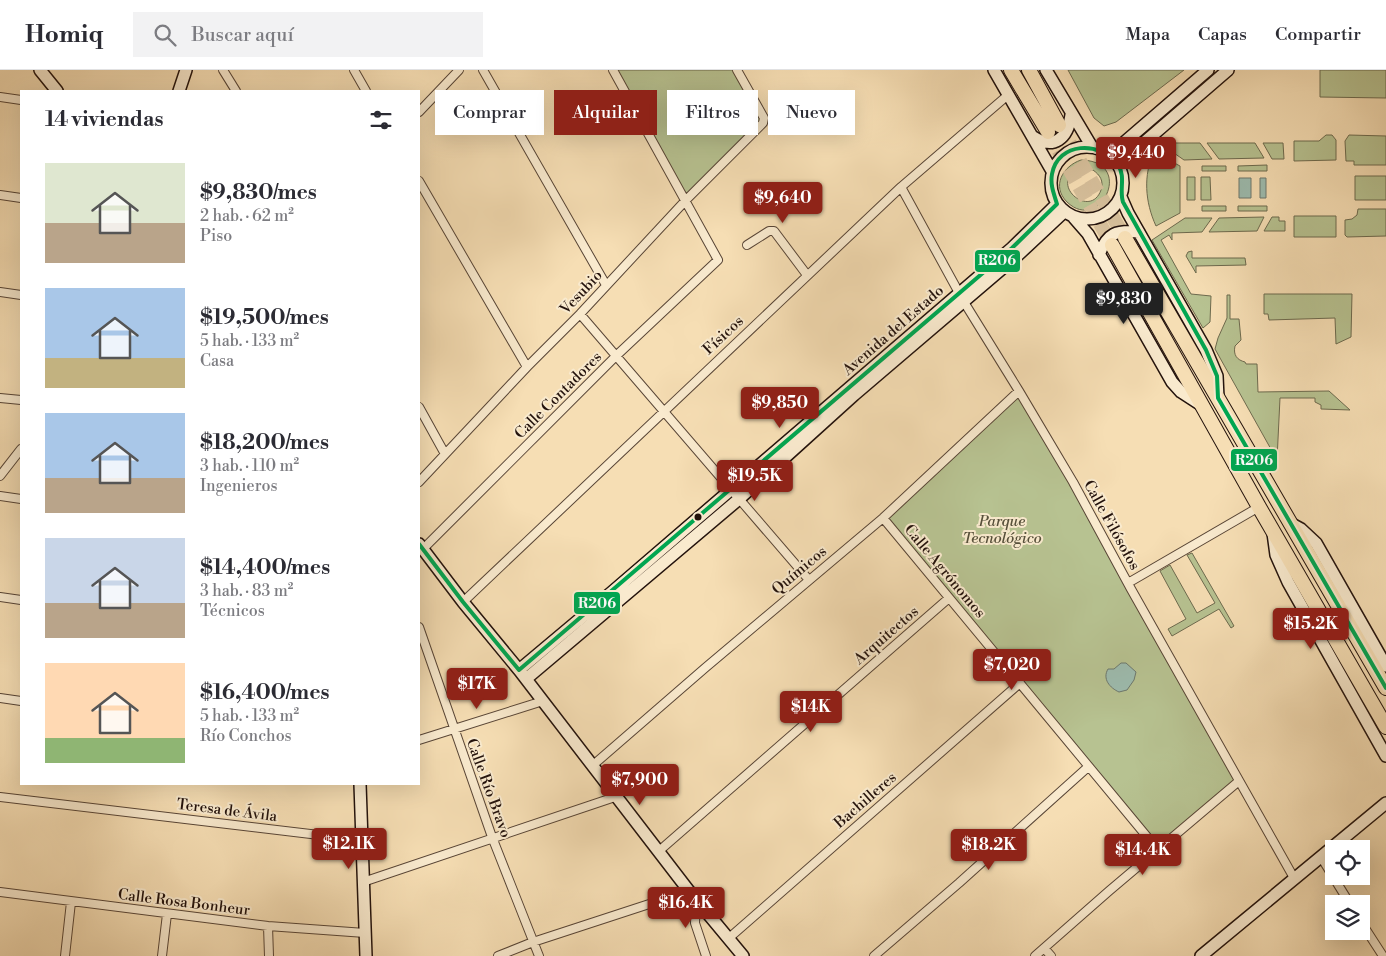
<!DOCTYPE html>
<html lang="es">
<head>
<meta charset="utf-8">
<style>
	:root { --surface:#fff; --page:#f2f2f3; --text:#2b2b33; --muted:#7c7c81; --line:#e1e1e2; --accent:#8f2418 }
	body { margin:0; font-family:"Libre Bodoni",serif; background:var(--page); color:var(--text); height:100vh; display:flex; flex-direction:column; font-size:19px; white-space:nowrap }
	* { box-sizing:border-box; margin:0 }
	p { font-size:16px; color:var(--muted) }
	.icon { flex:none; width:28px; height:28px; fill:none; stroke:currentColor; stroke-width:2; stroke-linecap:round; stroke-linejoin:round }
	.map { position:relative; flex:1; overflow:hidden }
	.side { position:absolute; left:20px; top:20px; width:400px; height:695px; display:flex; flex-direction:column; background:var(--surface); border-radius:0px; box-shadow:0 5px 20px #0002 }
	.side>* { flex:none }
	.hud { position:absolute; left:435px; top:20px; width:475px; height:45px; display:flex; gap:10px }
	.tools { position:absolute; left:1325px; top:770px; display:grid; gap:10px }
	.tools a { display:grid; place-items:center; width:45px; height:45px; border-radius:0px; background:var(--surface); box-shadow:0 5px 20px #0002; font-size:25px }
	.price { position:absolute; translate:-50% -42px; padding:0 11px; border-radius:5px; background:var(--accent); color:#fff; font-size:16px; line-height:32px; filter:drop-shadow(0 1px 2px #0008) }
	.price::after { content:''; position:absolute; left:50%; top:30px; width:15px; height:11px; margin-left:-8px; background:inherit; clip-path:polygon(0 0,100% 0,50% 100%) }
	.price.active { background:#222; color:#fff }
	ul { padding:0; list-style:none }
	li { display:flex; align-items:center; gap:15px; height:125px; padding:0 25px }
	li span { display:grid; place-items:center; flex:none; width:140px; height:100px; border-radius:0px; color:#555 }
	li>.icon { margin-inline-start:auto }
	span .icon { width:60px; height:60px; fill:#fffc; stroke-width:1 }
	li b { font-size:21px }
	h2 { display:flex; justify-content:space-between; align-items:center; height:60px; padding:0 25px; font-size:21px }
	.chip { padding:0 18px; border-radius:0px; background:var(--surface); box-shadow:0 5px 20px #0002; font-size:18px; line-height:45px }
	.chip.active { background:var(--accent); color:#fff }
	header { display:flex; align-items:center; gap:30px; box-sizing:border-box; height:70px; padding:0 25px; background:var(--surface); border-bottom:1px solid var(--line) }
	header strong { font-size:24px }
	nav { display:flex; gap:28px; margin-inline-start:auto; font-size:18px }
	.search { width:350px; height:45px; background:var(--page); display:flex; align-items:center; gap:12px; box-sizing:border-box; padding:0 18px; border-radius:0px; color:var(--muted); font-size:19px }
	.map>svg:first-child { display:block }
</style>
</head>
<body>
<header>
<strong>Homiq</strong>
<div class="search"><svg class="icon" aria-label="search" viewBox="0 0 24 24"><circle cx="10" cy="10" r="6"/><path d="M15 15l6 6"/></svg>Buscar aquí</div>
<nav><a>Mapa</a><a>Capas</a><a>Compartir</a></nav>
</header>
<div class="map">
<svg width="1386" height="886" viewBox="0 0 1386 886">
	<rect width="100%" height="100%" fill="#f6deb4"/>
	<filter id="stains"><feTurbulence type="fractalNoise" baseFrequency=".004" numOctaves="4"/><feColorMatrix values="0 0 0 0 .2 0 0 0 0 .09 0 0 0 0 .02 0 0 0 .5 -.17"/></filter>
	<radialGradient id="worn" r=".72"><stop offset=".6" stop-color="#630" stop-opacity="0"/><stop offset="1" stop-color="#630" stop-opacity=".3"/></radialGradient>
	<!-- green -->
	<path fill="#b7c291" stroke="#6d6a4e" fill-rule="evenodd" d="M612,0H736L764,51L686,130Z
		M1068,0H1184L1116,52L1104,56L1094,48Z
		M1320,0H1386V28L1320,27Z
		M1326,65H1332L1336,70V90L1294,91V71H1319Z
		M1349,65L1386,66V95H1354V91H1346L1345,71Z
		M1162,73H1200L1212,89L1184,90L1161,74Z
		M1207,73H1255L1264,88L1219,89Z
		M1263,73H1283L1284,89H1272Z
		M1154,82L1180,96V143L1156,156C1145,132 1143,105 1154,82Z
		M1081,90C1136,91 1100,164 1067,132C1051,116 1063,96 1081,90ZM1082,98L1093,100C1100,105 1104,111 1101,120C1090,151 1045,111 1082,98Z
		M1267,95V101H1238V96Z
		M1202,96H1226V101H1202Z
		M1355,106H1386V130H1355Z
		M1187,107H1195V130H1187Z
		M1201,107H1210L1211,130H1201Z
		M1202,136H1226V141H1202Z
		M1238,136H1267V141H1238Z
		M1358,139H1386V166L1347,167L1345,165V150L1352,149L1357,145Z
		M1294,146H1336V167H1294Z
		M1264,147L1257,161L1209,162L1219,148Z
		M1272,147H1279V151H1285V161H1264Z
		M1185,148H1212L1202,162L1172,163V170L1169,165L1161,170L1191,224L1211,226L1210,252L1203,258L1152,170Z
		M1192,181V188H1245L1246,195L1196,196V203L1186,186L1188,182Z
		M1264,224H1352L1351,267L1336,274L1335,248L1269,250L1268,244H1264Z
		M1227,225H1230V249H1239L1241,270L1235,276C1233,285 1237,290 1245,292L1246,294H1257L1258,322L1329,321L1350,340L1321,339V335L1315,332V328H1280L1277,390L1215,279L1218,268L1227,248Z
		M1019,321L1237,712L1158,779L883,448Z
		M1192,483L1234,556L1231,558L1219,539L1172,566L1168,559L1186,549L1160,501L1170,495L1197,543L1215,533L1187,485Z"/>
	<!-- water -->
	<path fill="#9dbcaf" stroke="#6c786e" d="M1239,108H1251V128H1239Z
		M1260,108H1266V128H1260Z
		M1121,593H1126L1136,602L1134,610L1127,620L1119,622C1110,618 1102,609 1108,599H1114Z"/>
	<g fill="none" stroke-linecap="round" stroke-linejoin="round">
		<!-- highway-tunnel -->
		<path stroke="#d6bf9b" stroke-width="14" stroke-dasharray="14 7" stroke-linecap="butt" d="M1059,55L1125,168
			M1048,62L1112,175"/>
		<!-- street casing -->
		<g stroke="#584536" stroke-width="10">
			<path id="street" d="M223,0L236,21
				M354,0L366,21
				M483,0L606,215
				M0,27L21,30
				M419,42L459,0
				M419,111L527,297
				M901,117L964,232L1019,321L1073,412L1131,519L1294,808
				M0,125L21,128
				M747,175L769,161H774L807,205
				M0,222L21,225
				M580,244L809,510
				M0,328L21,330
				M419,337L445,384
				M0,406L21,379
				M419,412L527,297L580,244L686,130L763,53L764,48L737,0
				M0,426L21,429
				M883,448L1158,780
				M419,480L423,479L617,285L718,190L613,0
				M1128,513L1259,437
				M0,527L21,530
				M463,532L901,117L1008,25
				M419,557L492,767L539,886
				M0,628L21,631
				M419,670L543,631
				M592,696L705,598L883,448L1019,321
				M0,727L361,770
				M659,781L949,528
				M1321,787L1350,834
				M363,812L615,727
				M0,822L268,856L365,863
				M696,830L695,853L706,886
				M1361,852L1383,886
				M268,856L269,886
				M729,868L1020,613
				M1044,878L1051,886
				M65,886L71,832
				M162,886L167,844
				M498,886L533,872L689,821
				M874,886L959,813L1088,697
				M1035,886L1109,821L1239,711"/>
		</g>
		<!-- secondary casing -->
		<g stroke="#23120c" stroke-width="14">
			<path id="secondary" d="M40,0L57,21
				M994,0L1052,101
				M1046,0L1092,77
				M179,21L186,0
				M1032,66C1054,81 1068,68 1071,45
				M1051 113a36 36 0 1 1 72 0a36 36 0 1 1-72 0Z
				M1108,84L1120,76L1208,0
				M1118,95L1228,0
				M1121,127L1128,143L1206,280L1217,306L1218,328
				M1074,148L1088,164L1172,312L1181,322L1201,335
				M1099,185C1107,163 1116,160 1139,162
				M1290,453L1301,459L1316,473L1386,596
				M1273,463L1276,485L1288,512L1386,686
				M419,474L463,532L519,600L689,821L743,886
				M519,600L612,522L1012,178L1057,134
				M526,609L739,429L854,325L1018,185L1064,142
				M360,714L366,886
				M1201,886L1386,733"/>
		</g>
		<!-- highway casing -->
		<g stroke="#23120c" stroke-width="16">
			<path id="highway" d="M1011,0L1048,62
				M1029,0L1059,55
				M1125,168L1386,618
				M1112,175L1259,437L1386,657"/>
		</g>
		<!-- street -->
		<use href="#street" stroke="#f9eace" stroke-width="8"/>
		<!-- secondary -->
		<use href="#secondary" stroke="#f9eace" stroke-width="11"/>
		<!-- highway -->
		<use href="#highway" stroke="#f6deb4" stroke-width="14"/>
		<!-- bus-1 casing -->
		<g stroke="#f9eace" stroke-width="8">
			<path id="bus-1" d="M419,474L463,532L519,600L1012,178L1057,134C1054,124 1050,115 1052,104C1058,72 1100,70 1118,95C1126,106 1119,120 1123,132L1206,280L1217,306L1218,328L1386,618"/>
		</g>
		<!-- bus-1 -->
		<use href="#bus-1" stroke="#00a651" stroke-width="4"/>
	</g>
	<!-- markers -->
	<circle fill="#23120c" stroke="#f9eace" stroke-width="2" cx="698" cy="447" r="4.5"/>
	<g text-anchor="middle" stroke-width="4" stroke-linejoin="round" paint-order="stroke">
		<!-- street labels -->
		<g font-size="15" fill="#23120c" stroke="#f9eace">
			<text transform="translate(581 222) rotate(-47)" y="5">Vesubio</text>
			<text transform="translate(893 260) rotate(-41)" y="5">Avenida del Estado</text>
			<text transform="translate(723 265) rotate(-43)" y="5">Físicos</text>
			<text transform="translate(558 325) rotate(-45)" y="5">Calle Contadores</text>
			<text transform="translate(1112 455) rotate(61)" y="5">Calle Filósofos</text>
			<text transform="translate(799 500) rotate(-40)" y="5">Químicos</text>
			<text transform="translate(945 501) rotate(50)" y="5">Calle Agrónomos</text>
			<text transform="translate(886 565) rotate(-41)" y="5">Arquitectos</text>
			<text transform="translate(489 718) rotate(70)" y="5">Calle Río Bravo</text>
			<text transform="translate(865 730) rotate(-41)" y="5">Bachilleres</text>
			<text transform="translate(227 740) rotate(7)" y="5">Teresa de Ávila</text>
			<text transform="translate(184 832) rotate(7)" y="5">Calle Rosa Bonheur</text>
		</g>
		<!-- park labels -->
		<g font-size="15" font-style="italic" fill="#57503b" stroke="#f9eace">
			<text x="1002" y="456">Parque<tspan x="1002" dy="17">Tecnológico</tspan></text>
		</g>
	</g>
	<g stroke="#f9eace" stroke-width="2">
		<rect x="974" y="179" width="47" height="24" rx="5" fill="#00a651"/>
		<rect x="1230" y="378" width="48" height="24" rx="5" fill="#00a651"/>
		<rect x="573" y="521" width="48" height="24" rx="5" fill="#00a651"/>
	</g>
	<g font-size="14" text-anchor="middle" font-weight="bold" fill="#fff">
		<text x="997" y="195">R206</text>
		<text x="1254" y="395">R206</text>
		<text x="597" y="538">R206</text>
	</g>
	<rect width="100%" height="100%" filter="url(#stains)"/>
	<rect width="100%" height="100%" fill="url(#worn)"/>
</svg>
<div class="tools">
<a><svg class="icon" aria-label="locate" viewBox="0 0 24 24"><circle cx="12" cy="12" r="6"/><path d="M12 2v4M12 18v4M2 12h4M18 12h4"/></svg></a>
<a><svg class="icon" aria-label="layers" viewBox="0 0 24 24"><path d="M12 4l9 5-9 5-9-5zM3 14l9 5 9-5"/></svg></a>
</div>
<b class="price" style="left:1136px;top:109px">$9,440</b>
<b class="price" style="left:783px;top:154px">$9,640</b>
<b class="price active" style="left:1124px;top:255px">$9,830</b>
<b class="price" style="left:780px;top:359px">$9,850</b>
<b class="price" style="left:755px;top:432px">$19.5K</b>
<b class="price" style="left:1311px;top:580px">$15.2K</b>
<b class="price" style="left:1012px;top:621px">$7,020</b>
<b class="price" style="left:477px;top:640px">$17K</b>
<b class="price" style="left:811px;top:663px">$14K</b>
<b class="price" style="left:640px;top:736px">$7,900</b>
<b class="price" style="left:349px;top:800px">$12.1K</b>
<b class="price" style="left:989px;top:801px">$18.2K</b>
<b class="price" style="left:1143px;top:806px">$14.4K</b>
<b class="price" style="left:686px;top:859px">$16.4K</b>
<div class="hud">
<a class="chip">Comprar</a>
<a class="chip active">Alquilar</a>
<a class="chip">Filtros</a>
<a class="chip">Nuevo</a>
</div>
<section class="side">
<h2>14 viviendas<svg class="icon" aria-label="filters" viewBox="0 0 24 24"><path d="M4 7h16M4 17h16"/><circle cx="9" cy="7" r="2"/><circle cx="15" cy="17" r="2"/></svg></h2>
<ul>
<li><span style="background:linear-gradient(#dfe7d0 60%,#b9a48a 0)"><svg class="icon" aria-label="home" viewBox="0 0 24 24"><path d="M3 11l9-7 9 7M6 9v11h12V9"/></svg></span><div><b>$9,830/mes</b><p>2 hab. · 62 m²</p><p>Piso</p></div></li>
<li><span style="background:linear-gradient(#a9c7e8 70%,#c2b280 0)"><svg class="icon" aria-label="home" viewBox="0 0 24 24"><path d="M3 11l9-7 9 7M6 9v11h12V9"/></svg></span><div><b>$19,500/mes</b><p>5 hab. · 133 m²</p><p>Casa</p></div></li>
<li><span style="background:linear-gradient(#a9c7e8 65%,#b9a48a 0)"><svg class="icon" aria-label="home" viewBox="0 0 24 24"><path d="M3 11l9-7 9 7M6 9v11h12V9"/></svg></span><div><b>$18,200/mes</b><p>3 hab. · 110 m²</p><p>Ingenieros</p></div></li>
<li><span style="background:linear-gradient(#c9d6e8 65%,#b9a48a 0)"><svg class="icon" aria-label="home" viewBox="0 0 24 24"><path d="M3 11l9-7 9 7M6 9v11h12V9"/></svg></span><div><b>$14,400/mes</b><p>3 hab. · 83 m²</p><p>Técnicos</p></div></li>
<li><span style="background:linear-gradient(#ffd9b3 75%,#8fb573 0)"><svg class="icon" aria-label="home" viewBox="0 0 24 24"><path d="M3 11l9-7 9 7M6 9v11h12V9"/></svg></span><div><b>$16,400/mes</b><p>5 hab. · 133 m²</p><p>Río Conchos</p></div></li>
</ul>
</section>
</div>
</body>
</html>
